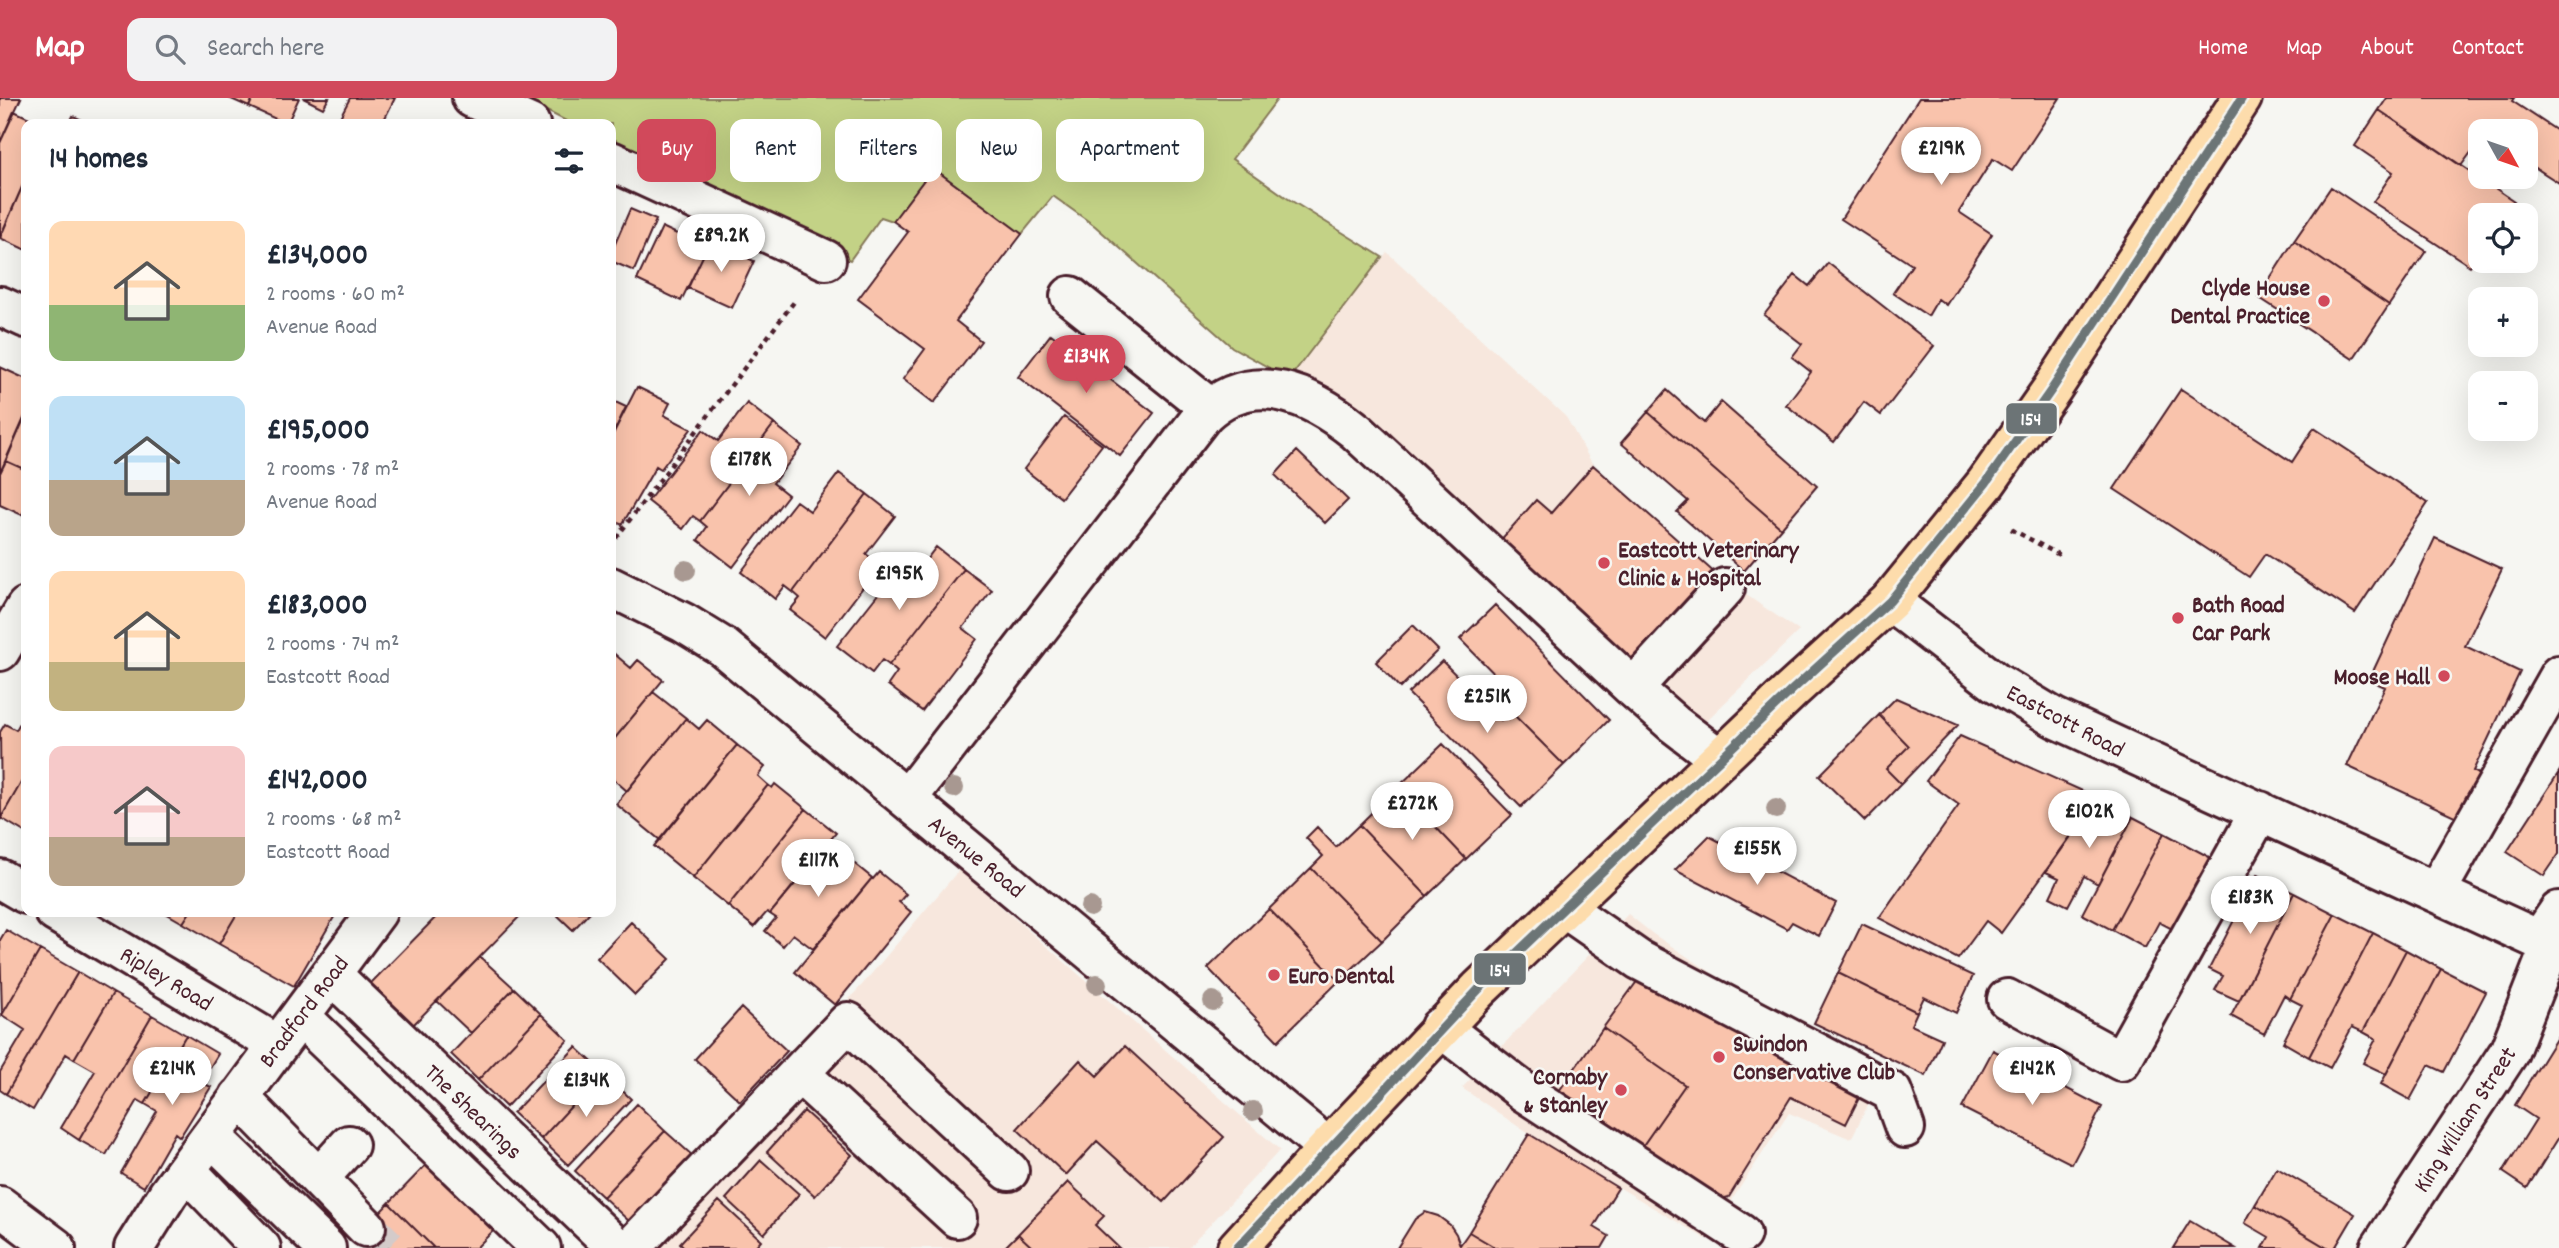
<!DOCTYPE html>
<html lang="en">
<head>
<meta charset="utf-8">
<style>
	:root { --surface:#fff; --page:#f2f2f3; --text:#1f2937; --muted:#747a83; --accent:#d1495b }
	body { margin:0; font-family:Dekko,sans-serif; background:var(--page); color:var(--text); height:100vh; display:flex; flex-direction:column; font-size:26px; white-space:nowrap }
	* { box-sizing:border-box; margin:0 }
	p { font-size:23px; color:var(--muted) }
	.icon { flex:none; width:38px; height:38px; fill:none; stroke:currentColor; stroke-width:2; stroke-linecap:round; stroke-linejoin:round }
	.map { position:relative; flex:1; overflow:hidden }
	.side { position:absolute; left:21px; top:21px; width:595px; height:798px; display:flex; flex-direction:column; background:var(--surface); border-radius:14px; box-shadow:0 7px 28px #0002 }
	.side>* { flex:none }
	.hud { position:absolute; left:637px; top:21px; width:665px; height:63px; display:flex; gap:14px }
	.needle { width:46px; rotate:130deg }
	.fabs { position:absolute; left:2468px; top:21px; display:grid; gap:14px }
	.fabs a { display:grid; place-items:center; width:70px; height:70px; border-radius:14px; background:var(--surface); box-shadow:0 7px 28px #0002; font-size:35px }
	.price { position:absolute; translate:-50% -60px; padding:0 16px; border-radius:24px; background:#fff; color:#222; font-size:23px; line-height:46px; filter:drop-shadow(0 2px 4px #0008) }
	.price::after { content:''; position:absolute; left:50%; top:42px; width:21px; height:16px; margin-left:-10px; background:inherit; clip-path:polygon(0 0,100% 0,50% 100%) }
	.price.current { background:var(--accent); color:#fff }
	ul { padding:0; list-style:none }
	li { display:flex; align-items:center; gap:21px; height:175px; padding:0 28px }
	li span { display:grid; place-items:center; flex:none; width:196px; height:140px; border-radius:14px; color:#555 }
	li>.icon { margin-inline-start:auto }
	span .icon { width:84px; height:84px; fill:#fffc; stroke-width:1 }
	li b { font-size:30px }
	h2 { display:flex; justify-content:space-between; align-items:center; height:84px; padding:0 28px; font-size:30px }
	.tag { padding:0 24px; border-radius:14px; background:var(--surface); box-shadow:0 7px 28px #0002; font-size:24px; line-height:63px }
	.tag.current { background:var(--accent); color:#fff }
	header { display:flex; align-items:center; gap:42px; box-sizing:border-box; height:98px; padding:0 35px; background:var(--accent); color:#fff }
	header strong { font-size:33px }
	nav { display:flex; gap:38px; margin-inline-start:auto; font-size:24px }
	.search { width:490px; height:63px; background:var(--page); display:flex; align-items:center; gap:18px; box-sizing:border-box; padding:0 24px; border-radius:14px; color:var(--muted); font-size:26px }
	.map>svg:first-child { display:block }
</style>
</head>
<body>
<header>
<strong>Map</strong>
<div class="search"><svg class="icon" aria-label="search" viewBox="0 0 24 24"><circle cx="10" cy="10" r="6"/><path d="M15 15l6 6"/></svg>Search here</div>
<nav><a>Home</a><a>Map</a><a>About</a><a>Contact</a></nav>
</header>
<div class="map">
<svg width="2559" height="1150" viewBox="0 0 2559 1150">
	<rect width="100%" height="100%" fill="#f6f6f2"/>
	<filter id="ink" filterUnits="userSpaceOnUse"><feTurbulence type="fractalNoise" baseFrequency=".0143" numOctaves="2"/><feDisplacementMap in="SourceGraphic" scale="14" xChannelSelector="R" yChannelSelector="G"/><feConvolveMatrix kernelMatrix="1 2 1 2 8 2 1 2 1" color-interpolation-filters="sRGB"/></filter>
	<g filter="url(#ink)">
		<!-- built -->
		<path fill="#f7e7dd" d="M1387,154L1566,319L1593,367L1717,477L1799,533L1679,649L1289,281Z
			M959,772L1280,1052L1188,1150H618L862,887Z
			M1628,816L1653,836L1879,985L1851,1041L1789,1015L1706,1141L1529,1036L1462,990Z"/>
		<!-- green -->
		<path fill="#c3d286" stroke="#867858" stroke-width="2" d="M521,0H1278L1232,61L1287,100L1382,159L1289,281L1232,249L1095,128L1053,98L1022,136L933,70L893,123L881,119L850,162L611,45V26H572Z"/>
		<!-- building -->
		<path fill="#f9c3ac" stroke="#4a1f2b" stroke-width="2" d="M0,0H21L0,45Z
			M229,0H253L249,9Z
			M253,0H299L287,26L249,9Z
			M303,0H329L323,10Z
			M350,0H395L382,26H350L339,21Z
			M1919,0H2060L2012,73L1993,61L1959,114L1992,136L1946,207L1938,201L1928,218L1893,195L1912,167L1841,121Z
			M2387,0H2514L2512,3L2559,34V85L2525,63V33H2480V42L2461,68L2379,12Z
			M2379,12L2514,103L2504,117H2480V154L2470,168L2373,104L2393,74L2355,48Z
			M14,13L40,25L26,26V80L0,139V45Z
			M73,18L91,26H69Z
			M933,70L1022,136L956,223L981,243L934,305L903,281L925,251L858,201L908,134L893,123Z
			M26,80V152L0,140Z
			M2331,89L2426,153L2389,207L2294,143Z
			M630,111L656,122L634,173L611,163V155Z
			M662,129L707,150L681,203L637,182Z
			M710,143L754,163L732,210L688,190Z
			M2294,143L2389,207L2353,261L2258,199Z
			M1828,165L1934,248L1881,317L1864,304L1834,344L1786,307L1811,274L1792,259L1802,246L1764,217L1795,177L1809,188Z
			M1051,236L1154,315L1120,358L1018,279Z
			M0,269L26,281V316L0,375Z
			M637,289L670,305L664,317L691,331L661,371L656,368L622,427L611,421V340Z
			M2181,291L2292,364L2314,330L2428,405L2355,515L2265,456L2249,479L2114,391Z
			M1667,292L1704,325L1721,304L1817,388L1781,430L1648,314Z
			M611,302L626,309L611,340Z
			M747,305L774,326L700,423L693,418L683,431L648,403L703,332L718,343Z
			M1648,314L1781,430L1744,473L1677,414L1688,403L1621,345Z
			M26,316V372L6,363Z
			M1064,319L1102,347L1061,400L1024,371Z
			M774,326L802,348L773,385L788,397L733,469L698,442L707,429L700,423Z
			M1297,353L1348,402L1325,425L1275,377Z
			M6,363L26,372V408L22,417L0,407V375Z
			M1593,367L1717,477L1629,576L1491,453L1536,402L1551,415Z
			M839,375L867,396L793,494L785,488L775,501L741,474L796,403L810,413Z
			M867,396L895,418L866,456L880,467L825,539L790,512L800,500L793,494Z
			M2435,440L2502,471L2465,548L2520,574L2473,673L2483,678L2461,721L2347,668L2385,589L2369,582Z
			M936,449L964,471L889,567L882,562L872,575L837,548L893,477L907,487Z
			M964,471L992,492L963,530L977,541L922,613L888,587L897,574L889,567Z
			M1495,507L1609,622L1564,667L1510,613L1520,602L1460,541Z
			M1413,527L1438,552L1400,590L1376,564Z
			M611,553L631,570L638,562L663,582L611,645Z
			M1442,563L1501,622L1510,613L1564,667L1521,709L1408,595Z
			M653,594L686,620L627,693L611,679V645Z
			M1896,600L1958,627L1901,686L1886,671L1909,648L1879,617Z
			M26,614V676L1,720L0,634L5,626L16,632Z
			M1879,617L1909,648L1886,671L1901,686L1865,723L1819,678Z
			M686,620L699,631L707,622L737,647L660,742L616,706Z
			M1960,638L2098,700L2001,835L1986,823L1958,861L1879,820L1959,707L1926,683Z
			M1443,646L1512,717L1466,761L1398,689Z
			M737,647L765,669L758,678L768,687L693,780L654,748Z
			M2559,674V756L2544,778L2507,754Z
			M26,676V735L1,720Z
			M775,686L806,711L728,808L693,780L768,687L772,690Z
			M1398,689L1466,761L1427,798L1359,727Z
			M2098,700L2133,719L2098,786L2084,778L2068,808L2050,799L2059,780L2046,774Z
			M806,711L836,735L770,816L767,814L754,829L728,808Z
			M2133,719L2164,735L2112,832L2082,816Z
			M1359,727L1427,798L1382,843L1311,770L1323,758L1306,740L1317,729L1336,749Z
			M2164,735L2213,761L2176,833L2159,824L2145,850L2112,832Z
			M1709,738L1836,805L1819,838L1792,824L1787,831L1675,772Z
			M829,745L872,780L813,851L793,836L783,848L765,833L776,820L770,816Z
			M1311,770L1382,843L1339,883L1269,811Z
			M879,774L906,796L899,804L911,814L835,907L795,874L872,780L873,781Z
			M2257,777L2294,795L2239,903L2215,892L2223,878L2209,871Z
			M2294,795L2335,816L2290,901L2284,897L2264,936L2231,918Z
			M1269,811L1339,883L1278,943L1208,870Z
			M164,814H190L183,825Z
			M190,814H238L219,846L183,825Z
			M238,814H337L294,888L219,846Z
			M441,814H524L412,928L370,886Z
			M554,814H590L573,832Z
			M2335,816L2373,835L2309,959L2283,944L2302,907L2290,901Z
			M631,824L670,861L635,897L597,860Z
			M1862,826L1973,878L1956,915L1924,899L1917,914L1838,875Z
			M6,832L40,852L2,917L0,842Z
			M2373,835L2406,852L2363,934L2352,929L2330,970L2309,959Z
			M40,852L78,874L6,996L0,992V974L25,932L2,917Z
			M2406,852L2441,871L2386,976L2363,965L2376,941L2363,934Z
			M480,859L514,890L471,935L437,903Z
			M1646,871L1863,992L1846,1026L1791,999L1729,1099L1713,1103L1639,1053L1685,987L1603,930Z
			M2441,871L2486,894L2444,974L2429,967L2410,1002L2381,986Z
			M78,874L113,895L74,961L66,956L33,1012L6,996Z
			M1838,875L1917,914L1911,927L1942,941L1926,978L1814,925Z
			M514,890L541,916L478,982L451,956Z
			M113,895L152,917L79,1042L61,1030L95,973L74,961Z
			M741,910L787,953L740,1003L695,961Z
			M541,916L568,942L506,1009L478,982Z
			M152,917L186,937L145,1006L138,1002L106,1057L79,1042Z
			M1603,930L1685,987L1639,1053L1557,996Z
			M2559,936V1039L2527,1090L2503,1074L2536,1021L2515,1007Z
			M186,937L218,956L201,984L211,989L180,1039L175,1035L144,1089L121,1075L157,1013L145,1006Z
			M1125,948L1224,1039L1164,1104L1097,1043L1066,1077L1017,1031L1080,962L1097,978Z
			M576,949L603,974L541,1041L513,1015Z
			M1993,952L2102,1009L2072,1066L1962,1010Z
			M603,974L631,1001L568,1067L541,1041Z
			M637,1006L665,1033L603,1099L575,1073Z
			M804,1013L852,1057L815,1098L767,1054Z
			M665,1033L693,1058L631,1125L603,1099Z
			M1529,1036L1618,1090L1594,1129L1609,1138L1602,1150H1496L1469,1134Z
			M761,1062L799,1096L764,1136L726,1101Z
			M426,1067L494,1132L476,1150H434L389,1105Z
			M2277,1070L2355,1116L2335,1150H2327L2255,1107Z
			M1068,1084L1104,1118L1095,1127L1119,1150H1033L1018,1136Z
			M719,1103L761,1142L754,1150H685L680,1145Z
			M389,1105L434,1150H362L353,1142Z
			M2255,1107L2327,1150H2263L2269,1139L2245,1125Z
			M1425,1114L1438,1118L1450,1127L1456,1136L1460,1147L1469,1134L1496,1150H1397L1415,1121Z
			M2190,1123L2235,1150H2173Z
			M1018,1136L1033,1150H1004Z"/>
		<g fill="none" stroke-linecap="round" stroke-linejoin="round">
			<!-- minor-tunnel -->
			<path stroke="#d4cbca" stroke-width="38" stroke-dasharray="38 19" stroke-linecap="butt" d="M366,1129L388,1150"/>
			<!-- minor casing -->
			<g stroke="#4a1f2b" stroke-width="44">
				<path id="minor" d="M472,0L530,26
					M611,63L826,162
					M1070,198L1210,310
					M0,208L26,220
					M611,489L684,525L723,549L1328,1050
					M1890,503L1995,584L2055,620L2559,851
					M0,553L26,509
					M1633,590L1725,490
					M907,701L1204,316C1254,269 1311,297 1356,333L1633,590L1674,626L1720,661
					M0,781L26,796
					M2436,794L2559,577
					M1564,810L1639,862L1892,994L1905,1030
					M55,814L278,947
					M2540,841L2559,813
					M331,876L617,1150
					M2007,901L2121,963L2260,713
					M300,918L541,1150
					M1440,929L1524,994L1741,1136
					M799,975L957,1120
					M239,999L366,1129
					M211,1038L326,1150
					M187,1073L261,1150
					M319,1080L349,1047
					M0,1108L56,1150
					M134,1150L168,1096L377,814
					M631,1150L848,924L1009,1073
					M2380,1150L2509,954L2551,847"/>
			</g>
			<!-- major casing -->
			<g stroke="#4a1f2b" stroke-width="44">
				<path id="major" d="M1237,1150L1328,1050L1479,891L1792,592L1890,503L1986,385L2052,291L2242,0"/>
			</g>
			<!-- path -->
			<path stroke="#4a1f2b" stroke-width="4.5" stroke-dasharray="5 5" stroke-linecap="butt" d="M2011,431L2063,459
				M616,440L794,204"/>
			<!-- minor -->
			<use href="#minor" stroke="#f6f6f2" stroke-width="38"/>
			<!-- major -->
			<use href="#major" stroke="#fddcac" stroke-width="38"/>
			<!-- bus-1 casing -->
			<g stroke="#f6f6f2" stroke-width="14">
				<path id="bus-1" d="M1237,1150L1479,891L1792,592L1890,503L1986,385L2052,291L2242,0"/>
			</g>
			<!-- bus-1 -->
			<use href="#bus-1" stroke="#6c7476" stroke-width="9"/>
		</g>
		<!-- trees -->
		<g fill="#a89891">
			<circle cx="686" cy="472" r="10"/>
			<circle cx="954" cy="690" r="10"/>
			<circle cx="1776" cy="711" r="10"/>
			<circle cx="1090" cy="809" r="10"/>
			<circle cx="1097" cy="886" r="10"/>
			<circle cx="1213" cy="903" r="10"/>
			<circle cx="1253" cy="1013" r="10"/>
		</g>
	</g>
	<!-- markers -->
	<g fill="#d1495b" stroke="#f6f6f2" stroke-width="2.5">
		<circle cx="2324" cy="203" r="7"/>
		<circle cx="1604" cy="465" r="7"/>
		<circle cx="2178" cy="520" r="7"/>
		<circle cx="2444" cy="578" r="7"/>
		<circle cx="1274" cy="877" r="7"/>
		<circle cx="1719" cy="959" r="7"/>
		<circle cx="1621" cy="992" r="7"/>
	</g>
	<g text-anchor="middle" stroke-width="5" stroke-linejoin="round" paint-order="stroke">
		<!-- poi labels -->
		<g font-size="24" font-weight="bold" fill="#4a1f2b" stroke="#f6f6f2" text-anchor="start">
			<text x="2310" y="197" text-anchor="end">Clyde House<tspan x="2310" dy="28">Dental Practice</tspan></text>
			<text x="1618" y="459">Eastcott Veterinary<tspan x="1618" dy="28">Clinic &amp; Hospital</tspan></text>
			<text x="2192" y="514">Bath Road<tspan x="2192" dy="28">Car Park</tspan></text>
			<text x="2430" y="586" text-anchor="end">Moose Hall</text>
			<text x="1288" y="885">Euro Dental</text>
			<text x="1733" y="953">Swindon<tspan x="1733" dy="28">Conservative Club</tspan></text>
			<text x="1607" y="986" text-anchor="end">Cornaby<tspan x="1607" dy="28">&amp; Stanley</tspan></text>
		</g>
		<!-- street labels -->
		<g font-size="24" fill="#4a1f2b" stroke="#f6f6f2">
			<text transform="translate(2066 622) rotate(28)" y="8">Eastcott Road</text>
			<text transform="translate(977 758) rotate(39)" y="8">Avenue Road</text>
			<text transform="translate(167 880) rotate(31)" y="8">Ripley Road</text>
			<text transform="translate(303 913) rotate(-53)" y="8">Bradford Road</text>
			<text transform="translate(474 1013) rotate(44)" y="8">The Shearings</text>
			<text transform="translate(2464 1021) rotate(-57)" y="8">King William Street</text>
		</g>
	</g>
	<g stroke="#f6f6f2" stroke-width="2.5">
		<rect x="2005" y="304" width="53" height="33" rx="7" fill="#6c7476"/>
		<rect x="1473" y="854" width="54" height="34" rx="7" fill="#6c7476"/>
	</g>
	<g font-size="19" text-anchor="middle" font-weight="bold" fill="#fff">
		<text x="2031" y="327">154</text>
		<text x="1500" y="878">154</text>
	</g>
</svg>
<div class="fabs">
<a><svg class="needle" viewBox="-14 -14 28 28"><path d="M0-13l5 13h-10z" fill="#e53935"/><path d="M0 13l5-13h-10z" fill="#747a83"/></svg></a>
<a><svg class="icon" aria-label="locate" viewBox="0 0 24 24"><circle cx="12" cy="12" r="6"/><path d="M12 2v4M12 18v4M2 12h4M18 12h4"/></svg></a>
<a>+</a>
<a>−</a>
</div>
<b class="price" style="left:1941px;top:89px">£219K</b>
<b class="price" style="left:721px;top:176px">£89.2K</b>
<b class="price current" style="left:1086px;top:297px">£134K</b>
<b class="price" style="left:749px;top:400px">£178K</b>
<b class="price" style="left:899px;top:514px">£195K</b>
<b class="price" style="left:1487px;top:637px">£251K</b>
<b class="price" style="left:1412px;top:744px">£272K</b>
<b class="price" style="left:2089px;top:752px">£102K</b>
<b class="price" style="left:1757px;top:789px">£155K</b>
<b class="price" style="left:818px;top:801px">£117K</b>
<b class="price" style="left:2250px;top:838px">£183K</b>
<b class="price" style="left:172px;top:1009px">£214K</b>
<b class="price" style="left:2032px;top:1009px">£142K</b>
<b class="price" style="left:586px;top:1021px">£134K</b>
<div class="hud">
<a class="tag current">Buy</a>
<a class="tag">Rent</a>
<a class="tag">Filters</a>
<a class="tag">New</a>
<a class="tag">Apartment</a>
</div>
<section class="side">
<h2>14 homes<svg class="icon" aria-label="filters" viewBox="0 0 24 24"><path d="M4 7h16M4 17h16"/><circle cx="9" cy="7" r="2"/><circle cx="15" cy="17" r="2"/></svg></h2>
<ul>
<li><span style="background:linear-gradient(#ffd9b3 60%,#8fb573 0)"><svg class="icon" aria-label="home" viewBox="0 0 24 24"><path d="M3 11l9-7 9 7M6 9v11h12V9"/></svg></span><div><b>£134,000</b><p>2 rooms · 60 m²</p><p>Avenue Road</p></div></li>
<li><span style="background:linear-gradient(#bfe0f5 60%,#b9a48a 0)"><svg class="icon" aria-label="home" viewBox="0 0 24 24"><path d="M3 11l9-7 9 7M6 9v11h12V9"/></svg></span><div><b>£195,000</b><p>2 rooms · 78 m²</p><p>Avenue Road</p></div></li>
<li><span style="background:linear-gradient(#ffd9b3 65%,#c2b280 0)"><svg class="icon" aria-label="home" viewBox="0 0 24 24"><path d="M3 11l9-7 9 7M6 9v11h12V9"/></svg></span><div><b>£183,000</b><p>2 rooms · 74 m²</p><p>Eastcott Road</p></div></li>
<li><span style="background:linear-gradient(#f6c9c9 65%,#b9a48a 0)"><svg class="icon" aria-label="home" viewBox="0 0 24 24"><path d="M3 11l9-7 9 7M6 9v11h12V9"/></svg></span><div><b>£142,000</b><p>2 rooms · 68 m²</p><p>Eastcott Road</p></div></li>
</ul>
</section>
</div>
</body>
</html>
